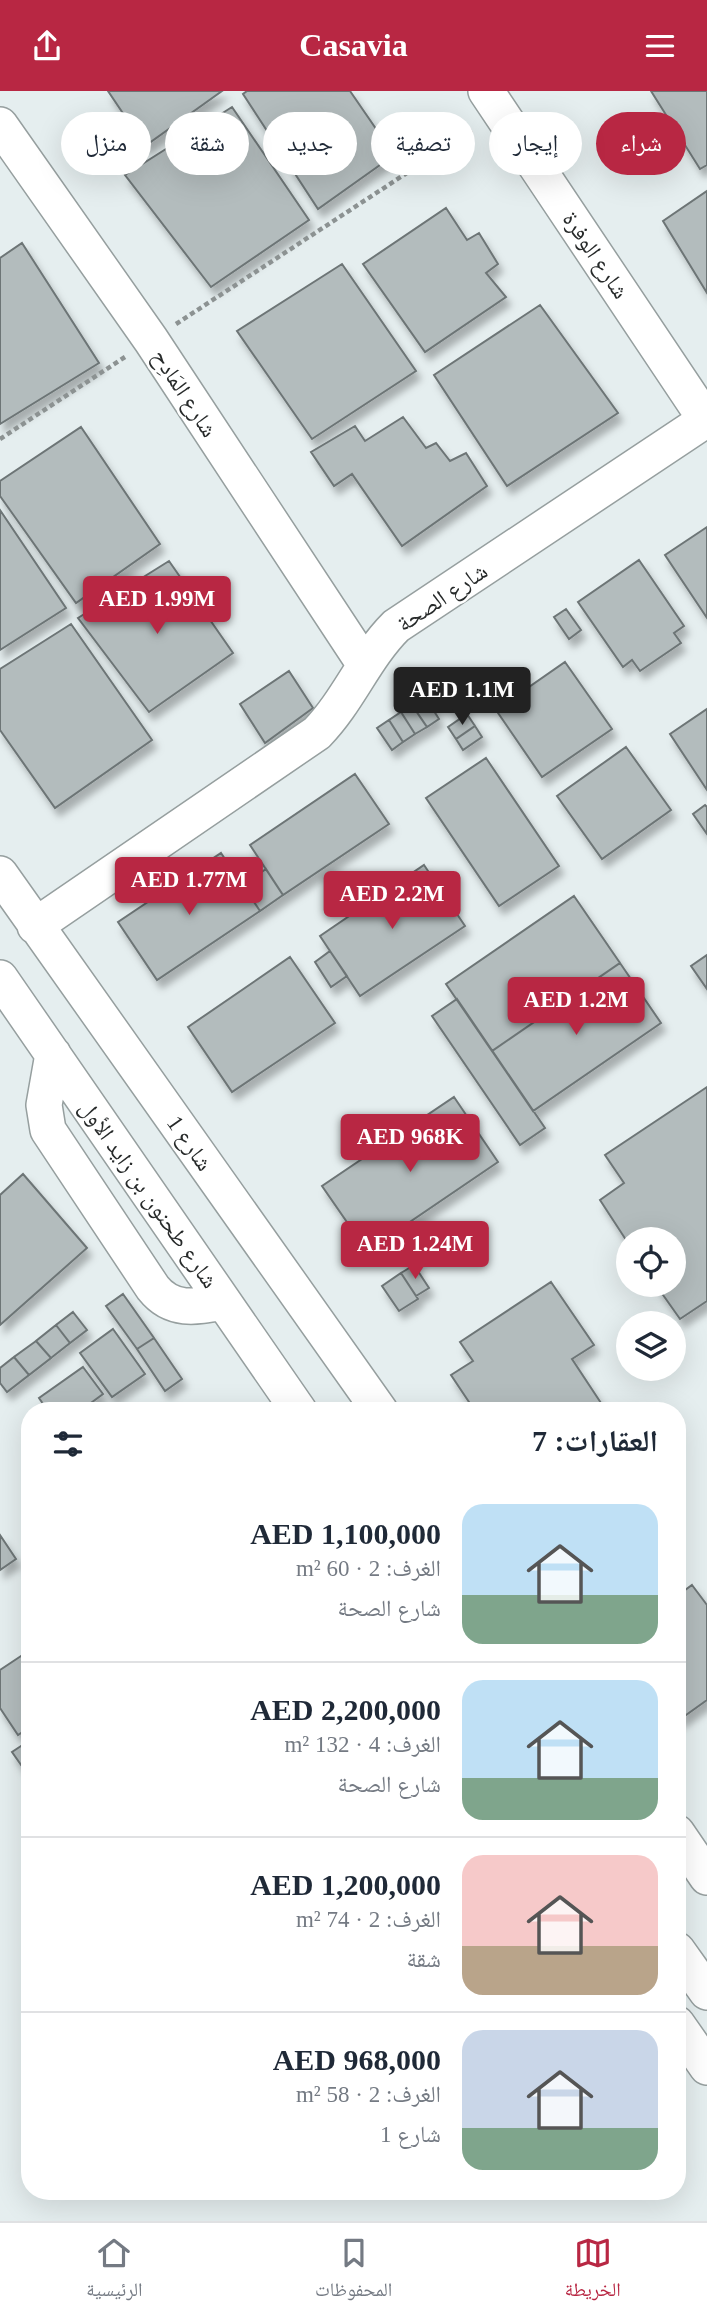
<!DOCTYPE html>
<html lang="ar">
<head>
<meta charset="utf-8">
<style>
	:root { --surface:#fff; --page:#f6f6f7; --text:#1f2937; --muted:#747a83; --line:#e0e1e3; --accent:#b82743 }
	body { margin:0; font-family:"Times New Roman","Noto Naskh Arabic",serif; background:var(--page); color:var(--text); direction:rtl; height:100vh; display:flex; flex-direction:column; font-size:26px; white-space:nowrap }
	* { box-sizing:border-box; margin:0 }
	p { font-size:23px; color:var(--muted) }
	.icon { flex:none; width:38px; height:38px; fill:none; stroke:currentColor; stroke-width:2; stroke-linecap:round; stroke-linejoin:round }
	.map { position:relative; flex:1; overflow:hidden; direction:ltr }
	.panel { position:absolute; left:21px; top:1311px; width:665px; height:798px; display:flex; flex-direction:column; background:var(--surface); border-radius:28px; box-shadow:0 7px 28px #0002; direction:rtl }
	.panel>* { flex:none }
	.banner { position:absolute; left:21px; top:21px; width:665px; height:63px; direction:rtl; display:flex; gap:14px }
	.buttons { position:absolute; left:616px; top:1136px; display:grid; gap:14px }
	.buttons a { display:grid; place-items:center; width:70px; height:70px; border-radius:50%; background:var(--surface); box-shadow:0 7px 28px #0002; font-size:35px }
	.price { position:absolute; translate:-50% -60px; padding:0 16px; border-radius:7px; background:var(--accent); color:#fff; font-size:23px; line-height:46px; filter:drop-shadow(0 2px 4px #0008) }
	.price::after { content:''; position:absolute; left:50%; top:42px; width:21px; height:16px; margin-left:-10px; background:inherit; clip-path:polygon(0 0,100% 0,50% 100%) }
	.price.active { background:#222; color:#fff }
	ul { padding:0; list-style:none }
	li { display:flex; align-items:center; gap:21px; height:175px; padding:0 28px }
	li+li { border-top:2px solid var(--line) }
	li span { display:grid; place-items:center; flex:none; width:196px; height:140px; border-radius:21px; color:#555 }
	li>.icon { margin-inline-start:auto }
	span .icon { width:84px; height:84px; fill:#fffc; stroke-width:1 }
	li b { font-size:30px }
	h2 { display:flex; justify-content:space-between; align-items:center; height:84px; padding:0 28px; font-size:30px }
	.tag { padding:0 24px; border-radius:32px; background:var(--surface); box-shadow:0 7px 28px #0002; font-size:24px; line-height:63px }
	.tag.active { background:var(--accent); color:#fff }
	header { display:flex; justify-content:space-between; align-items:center; height:91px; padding:0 28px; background:var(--accent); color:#fff; font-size:32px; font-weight:800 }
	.tabs { display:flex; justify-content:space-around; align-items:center; height:98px; border-top:2px solid var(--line); background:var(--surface); font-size:19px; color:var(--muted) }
	.tabs a { display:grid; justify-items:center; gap:4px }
	.tabs .active { color:var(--accent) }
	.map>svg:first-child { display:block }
</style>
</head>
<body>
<header><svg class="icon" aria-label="menu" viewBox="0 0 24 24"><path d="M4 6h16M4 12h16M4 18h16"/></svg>Casavia<svg class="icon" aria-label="share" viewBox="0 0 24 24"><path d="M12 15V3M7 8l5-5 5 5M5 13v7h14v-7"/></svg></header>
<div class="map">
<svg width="707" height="2130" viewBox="0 0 707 2130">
	<defs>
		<filter id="shadow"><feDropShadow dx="4.5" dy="8" stdDeviation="3.5" flood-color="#0004"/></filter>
	</defs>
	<rect width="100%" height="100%" fill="#e5eeef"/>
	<!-- building -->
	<path fill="#b3bcbd" stroke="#6d7576" stroke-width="2" filter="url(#shadow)" d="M108,0H222L145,55Z
		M247,0H350L394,64L318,118L243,3Z
		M651,0H707V74L700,78Z
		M232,16L309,129L211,196L125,84Z
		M707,100V202L663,130Z
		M446,117L467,149L479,142L498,173L486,182L506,206L425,261L363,173Z
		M22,152L99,272L0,333V167Z
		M342,173L416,280L312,348L237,240Z
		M540,214L618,322L507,395L434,284Z
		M403,326L426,357L436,352L450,370L466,362L487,395L402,455L352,383L334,395L311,361L355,335L365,350Z
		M81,336L160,453L76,512L0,405V390Z
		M0,419L66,517L0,559Z
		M707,436V527L665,464Z
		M639,469L684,535L674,542L681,552L640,580L632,569L623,576L578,511Z
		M169,470L233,562L149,621L78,527Z
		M566,518L581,539L569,548L554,526Z
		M71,533L152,649L55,717L0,639V578Z
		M565,571L612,638L542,686L496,619Z
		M289,580L313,617L265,652L240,613Z
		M425,606L439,628L427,636L412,614Z
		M412,614L427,636L415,643L401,621Z
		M707,618V699L670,643Z
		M401,621L415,643L403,651L389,629Z
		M467,623L475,635L456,648L448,636Z
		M389,629L403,651L392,659L377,637Z
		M475,635L482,646L463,659L456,648Z
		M626,656L671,719L602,768L557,705Z
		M486,667L559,775L499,815L426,707Z
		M355,683L389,733L283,804L250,754Z
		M705,714L707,716V743L693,723Z
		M221,762L260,820L157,889L118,831Z
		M424,774L465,835L360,905L320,845Z
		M266,778L283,804L260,820L243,794Z
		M574,805L620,872L492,960L446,893Z
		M330,860L347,885L331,896L315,871Z
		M707,864V898L691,875Z
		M290,866L335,932L232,1001L188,936Z
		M620,872L661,932L533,1020L492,960Z
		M457,908L545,1037L520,1054L432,925Z
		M707,996V1210L680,1228L656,1194H674V1148H628V1152L600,1109L624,1092L605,1064Z
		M454,1006L498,1071L367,1160L322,1095Z
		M23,1083L87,1157L0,1234V1104Z
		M414,1174L429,1197L416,1205L401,1182Z
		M401,1182L418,1208L399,1220L382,1195Z
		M551,1191L594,1254L572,1268L601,1312L590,1320H475L451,1284L473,1270L460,1251Z
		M123,1203L154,1247L137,1258L106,1215Z
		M73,1221L87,1239L70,1252L56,1234Z
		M56,1234L70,1252L51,1267L36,1250Z
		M113,1238L145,1283L112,1306L80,1262Z
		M154,1247L182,1288L165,1300L137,1258Z
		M36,1250L51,1267L29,1284L14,1266Z
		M14,1266L29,1284L7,1301L0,1292V1277Z
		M83,1276L103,1303L80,1320H48L39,1307Z
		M0,1444L16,1468L0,1479Z
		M692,1494L707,1514V1609L679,1629L677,1505Z
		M30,1559V1636L18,1644L0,1617V1579Z
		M30,1649V1679L26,1681L12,1661Z"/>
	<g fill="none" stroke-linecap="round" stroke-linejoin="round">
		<!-- minor casing -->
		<g stroke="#969f9f" stroke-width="38">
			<path id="minor" d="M486,0L706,329
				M0,34L151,249L365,574
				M0,783L380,1320
				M35,835L317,642C349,609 364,567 396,535L707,328
				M0,887L299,1320
				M53,963L44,1014L48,1039L153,1197C172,1221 196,1216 223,1211
				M677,1742L707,1786
				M677,1859L707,1901
				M677,1933L707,1976"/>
		</g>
		<!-- path -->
		<path stroke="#8c9292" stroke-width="4.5" stroke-dasharray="5 3.5" stroke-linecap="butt" d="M176,233L474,38
			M0,348L125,266"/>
		<!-- minor -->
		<use href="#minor" stroke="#fff" stroke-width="35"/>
	</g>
	<g text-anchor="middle" stroke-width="5" stroke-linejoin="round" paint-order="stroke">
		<!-- street labels -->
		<g font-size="23" fill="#272a2a" stroke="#fff">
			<text transform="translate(596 164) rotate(56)" y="8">شارع الوفرة</text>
			<text transform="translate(185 302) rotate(57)" y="8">شارع المَادِح</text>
			<text transform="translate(442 506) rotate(-34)" y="8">شارع الصحة</text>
			<text transform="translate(190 1052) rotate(55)" y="8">شارع 1</text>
			<text transform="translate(149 1103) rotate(55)" y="8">شارع طحنون بن زايد الأول</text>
		</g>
	</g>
</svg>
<div class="buttons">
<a><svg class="icon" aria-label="locate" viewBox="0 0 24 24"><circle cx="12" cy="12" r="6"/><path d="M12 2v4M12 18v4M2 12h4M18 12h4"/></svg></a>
<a><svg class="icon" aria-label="layers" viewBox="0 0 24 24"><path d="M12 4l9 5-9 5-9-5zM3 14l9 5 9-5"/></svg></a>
</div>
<b class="price" style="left:157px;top:545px">AED 1.99M</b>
<b class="price active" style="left:462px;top:636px">AED 1.1M</b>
<b class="price" style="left:189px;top:826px">AED 1.77M</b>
<b class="price" style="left:392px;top:840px">AED 2.2M</b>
<b class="price" style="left:576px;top:946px">AED 1.2M</b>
<b class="price" style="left:410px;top:1083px">AED 968K</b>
<b class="price" style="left:415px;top:1190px">AED 1.24M</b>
<div class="banner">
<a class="tag active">شراء</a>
<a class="tag">إيجار</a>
<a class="tag">تصفية</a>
<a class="tag">جديد</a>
<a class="tag">شقة</a>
<a class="tag">منزل</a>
</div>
<section class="panel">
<h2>العقارات: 7<svg class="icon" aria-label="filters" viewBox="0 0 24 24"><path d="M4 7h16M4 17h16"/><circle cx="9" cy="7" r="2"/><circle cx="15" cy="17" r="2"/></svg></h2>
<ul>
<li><span style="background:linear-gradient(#bfe0f5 65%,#7fa58c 0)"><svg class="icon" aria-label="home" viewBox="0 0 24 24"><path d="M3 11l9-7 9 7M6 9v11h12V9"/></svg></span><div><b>AED 1,100,000</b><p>الغرف: 2 · 60 m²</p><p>شارع الصحة</p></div></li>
<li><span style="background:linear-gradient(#bfe0f5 70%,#7fa58c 0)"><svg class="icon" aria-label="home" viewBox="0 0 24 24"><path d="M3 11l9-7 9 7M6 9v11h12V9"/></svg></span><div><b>AED 2,200,000</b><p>الغرف: 4 · 132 m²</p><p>شارع الصحة</p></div></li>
<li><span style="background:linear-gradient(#f6c9c9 65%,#b9a48a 0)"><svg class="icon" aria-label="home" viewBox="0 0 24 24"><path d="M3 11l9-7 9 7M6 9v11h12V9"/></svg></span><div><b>AED 1,200,000</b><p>الغرف: 2 · 74 m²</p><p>شقة</p></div></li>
<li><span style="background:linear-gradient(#c9d6e8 70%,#7fa58c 0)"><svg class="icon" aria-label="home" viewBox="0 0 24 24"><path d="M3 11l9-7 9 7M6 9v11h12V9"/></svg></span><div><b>AED 968,000</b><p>الغرف: 2 · 58 m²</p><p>شارع 1</p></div></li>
</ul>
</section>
</div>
<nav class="tabs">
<a class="active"><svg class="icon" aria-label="map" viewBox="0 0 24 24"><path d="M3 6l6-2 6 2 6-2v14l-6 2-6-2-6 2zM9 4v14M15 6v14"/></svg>الخريطة</a>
<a><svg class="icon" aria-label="saved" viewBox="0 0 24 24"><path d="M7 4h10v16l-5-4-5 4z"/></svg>المحفوظات</a>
<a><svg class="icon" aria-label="home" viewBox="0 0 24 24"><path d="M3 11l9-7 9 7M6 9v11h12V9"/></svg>الرئيسية</a>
</nav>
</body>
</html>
